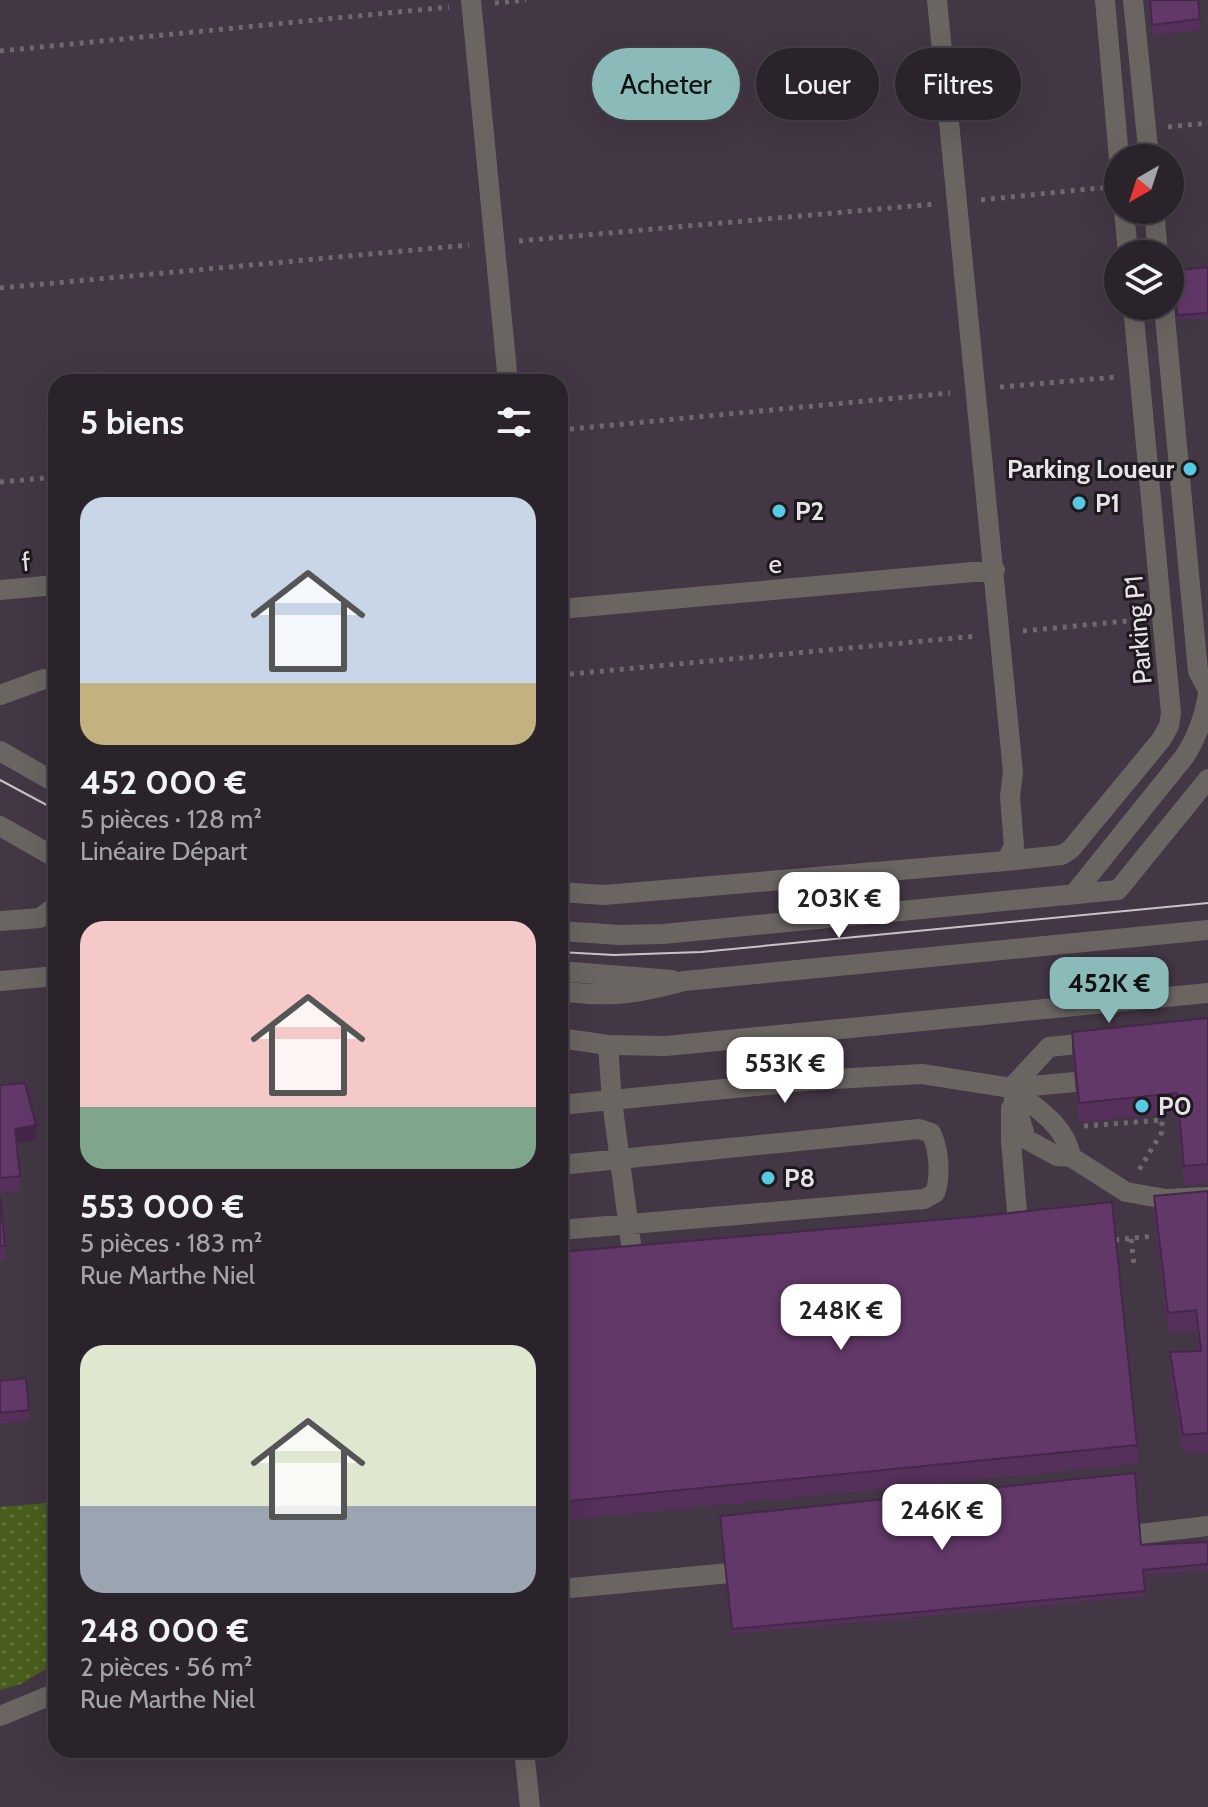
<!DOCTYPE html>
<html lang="fr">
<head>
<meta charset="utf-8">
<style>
	:root { --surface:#2a232b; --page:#322b33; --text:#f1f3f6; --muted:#a5a4a9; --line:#464047; --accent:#8bbbb9 }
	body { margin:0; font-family:Cabin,sans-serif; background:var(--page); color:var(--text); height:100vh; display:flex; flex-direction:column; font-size:30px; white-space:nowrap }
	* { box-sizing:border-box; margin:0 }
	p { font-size:26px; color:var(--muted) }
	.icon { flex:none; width:44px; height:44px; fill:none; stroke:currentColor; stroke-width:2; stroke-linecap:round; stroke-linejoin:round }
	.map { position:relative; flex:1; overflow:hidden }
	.details { position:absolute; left:48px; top:374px; width:520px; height:1384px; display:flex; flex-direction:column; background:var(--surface); border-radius:24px; box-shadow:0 8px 32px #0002,0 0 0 2px var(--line) }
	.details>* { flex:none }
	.guide { position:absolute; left:592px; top:48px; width:496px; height:72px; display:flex; gap:16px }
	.needle { width:52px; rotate:219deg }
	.fabs { position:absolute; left:1104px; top:144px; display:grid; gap:16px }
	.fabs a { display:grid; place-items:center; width:80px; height:80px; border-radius:50%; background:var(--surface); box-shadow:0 8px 32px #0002,0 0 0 2px var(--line); font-size:40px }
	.price { position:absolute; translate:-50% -68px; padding:0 18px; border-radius:16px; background:#fff; color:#222; font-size:26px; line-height:52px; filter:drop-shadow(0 2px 4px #0008) }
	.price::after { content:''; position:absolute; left:50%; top:48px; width:24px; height:18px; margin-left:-12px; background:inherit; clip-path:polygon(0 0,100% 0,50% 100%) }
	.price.on { background:var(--accent); color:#111 }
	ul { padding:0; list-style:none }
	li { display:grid; align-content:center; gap:16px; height:424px; padding:0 32px }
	li span { display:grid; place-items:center; height:248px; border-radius:24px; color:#555 }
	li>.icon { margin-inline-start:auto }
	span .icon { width:144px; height:144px; fill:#fffc; stroke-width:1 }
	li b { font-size:34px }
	h2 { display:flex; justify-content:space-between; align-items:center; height:96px; padding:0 32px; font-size:34px }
	.pill { padding:0 28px; border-radius:36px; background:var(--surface); box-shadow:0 8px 32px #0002,0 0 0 2px var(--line); font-size:28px; line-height:72px }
	.pill.on { background:var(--accent); color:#111 }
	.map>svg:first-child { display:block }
</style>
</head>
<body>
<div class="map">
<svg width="1208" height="1807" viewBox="0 0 1208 1807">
	<defs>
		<pattern id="grass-dots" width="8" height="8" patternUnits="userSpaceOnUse" patternTransform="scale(2)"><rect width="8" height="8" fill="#495e1d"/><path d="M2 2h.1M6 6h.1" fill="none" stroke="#63753e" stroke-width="1.8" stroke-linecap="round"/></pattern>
	</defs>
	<rect width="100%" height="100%" fill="#382f39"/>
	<!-- built -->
	<path fill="#433645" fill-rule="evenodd" d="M0,0H1208V1807H0ZM1118,158H1170V210H1118ZM1118,254H1170V306H1118ZM56,382H560V1750H56Z"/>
	<!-- grass -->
	<path fill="url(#grass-dots)" d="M56,1502V1663L21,1684L0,1690V1507Z"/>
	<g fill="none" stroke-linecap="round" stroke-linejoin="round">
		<!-- path -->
		<path stroke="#706871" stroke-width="5" stroke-dasharray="4 6" stroke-linecap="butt" d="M495,3L526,0
			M0,51L449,7
			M1168,127L1208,123
			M981,200L1110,187
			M519,241L935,204
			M0,288L469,245
			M1000,387L1117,377
			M560,430L950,393
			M0,482L56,477
			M1023,631L1137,620
			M560,675L978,636
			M1084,1126L1162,1120V1132L1139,1170
			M1131,1239L1134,1264
			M1115,1240L1155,1236"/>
		<!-- minor -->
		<path stroke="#6a6561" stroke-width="20" d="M471,0L508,382
			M937,0L1013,772L1010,797L1014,846L1006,861
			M1105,0L1119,158
			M1133,0L1149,158
			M1124,210L1128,254
			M1154,210L1158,254
			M1164,306L1198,671L1208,690
			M0,590L56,585
			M560,609L995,570
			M0,695L44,679
			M0,751L56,783
			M0,826L56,858
			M560,892L604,895L1006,861L1062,855L1071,849L1161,740L1169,726L1171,713L1133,306
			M1074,894L1185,756C1198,736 1204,718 1208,695
			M0,921L40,918L56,906
			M560,931L620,935L663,934L1118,890L1208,779
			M560,971L672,980
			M0,981L56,976
			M560,991C610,998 635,994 684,981L1208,930
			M560,1038L608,1045L666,1046L1208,993
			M608,1045L612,1101L632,1251
			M1011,1088L1026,1139L1057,1156L1071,1157L1126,1192L1166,1199L1208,1197
			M1011,1088L1049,1047L1097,1042
			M1011,1088C1035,1107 1066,1125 1071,1157
			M560,1105L817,1080L922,1074L1011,1088L1075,1082
			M1011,1108V1141L1018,1224
			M560,1165L919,1129L931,1133C939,1148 941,1177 935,1193L924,1199L560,1230
			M1114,1537L1208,1526
			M560,1589L751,1571
			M0,1716L56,1693
			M524,1750L530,1807"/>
		<!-- tram -->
		<path stroke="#c8c3c9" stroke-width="2" d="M0,780L56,810
			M560,952L614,955L701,952L1208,903"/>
	</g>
	<!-- wall -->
	<path fill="#54305a" d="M1148,0H1198L1200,30L1152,35Z
		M1208,267V318L1177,321L1173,276Z
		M1208,1018V1183L1184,1186L1177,1113L1079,1122L1072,1052V1032Z
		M0,1085L36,1140L16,1144L20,1176V1191L0,1193Z
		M1208,1191V1453L1183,1454L1170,1372V1352L1199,1351L1196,1330L1168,1333L1154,1215V1196Z
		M0,1196L5,1246V1261L0,1262Z
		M560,1252L1137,1445V1464L560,1521Z
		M0,1381L29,1410V1421L0,1424Z
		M720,1521L1141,1545L1208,1542V1570L1143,1575L1145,1596L732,1634Z"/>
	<!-- shaded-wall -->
	<path fill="#45274a" d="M36,1125V1140L15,1144V1129Z"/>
	<!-- building -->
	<path fill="#623869" stroke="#45274a" stroke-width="2" d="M1150,0H1198L1200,19L1152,25Z
		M1208,267V313L1177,315L1173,271Z
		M1208,1018V1164L1184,1166L1177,1093L1079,1103L1072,1032Z
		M25,1083L36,1125L15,1129L20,1176L0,1178V1085Z
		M1208,1191V1433L1183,1435L1170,1352L1201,1351L1196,1310L1168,1313L1154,1196Z
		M0,1196L5,1246H0Z
		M1112,1202L1137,1445L560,1502V1252L982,1216Z
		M26,1378L29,1410L0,1413V1381Z
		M1135,1473L1141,1545L1208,1542V1564L1143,1570L1145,1591L732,1629L720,1516Z"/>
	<!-- markers -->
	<g fill="#57c9e3" stroke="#1d191d" stroke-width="3">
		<circle cx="1190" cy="469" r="8"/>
		<circle cx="1079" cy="503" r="8"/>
		<circle cx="779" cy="511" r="8"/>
		<circle cx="1142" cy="1106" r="8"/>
		<circle cx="768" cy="1178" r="8"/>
	</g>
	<g text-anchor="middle" stroke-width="6" stroke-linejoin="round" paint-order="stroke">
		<!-- poi labels -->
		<g font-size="26" font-weight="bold" fill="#e8e3e9" stroke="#1d191d" text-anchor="start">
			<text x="1174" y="478" text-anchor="end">Parking Loueur</text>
			<text x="1095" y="512">P1</text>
			<text x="795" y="520">P2</text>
			<text x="1158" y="1115">P0</text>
			<text x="784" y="1187">P8</text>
		</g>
		<!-- street labels -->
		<g font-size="26" fill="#e8e3e9" stroke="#1d191d">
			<text transform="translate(26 562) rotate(-5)" y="9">f</text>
			<text transform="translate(775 564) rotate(-5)" y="9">e</text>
			<text transform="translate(1138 630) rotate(-95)" y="9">Parking P1</text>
		</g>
	</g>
</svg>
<div class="fabs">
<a><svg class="needle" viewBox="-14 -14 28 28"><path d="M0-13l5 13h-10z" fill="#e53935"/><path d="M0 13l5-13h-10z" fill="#a5a4a9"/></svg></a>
<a><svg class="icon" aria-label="layers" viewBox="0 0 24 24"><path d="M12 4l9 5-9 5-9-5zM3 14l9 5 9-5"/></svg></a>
</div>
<b class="price" style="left:839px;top:940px">203K €</b>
<b class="price on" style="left:1109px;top:1025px">452K €</b>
<b class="price" style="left:785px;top:1105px">553K €</b>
<b class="price" style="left:841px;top:1352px">248K €</b>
<b class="price" style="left:942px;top:1552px">246K €</b>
<div class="guide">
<a class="pill on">Acheter</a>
<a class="pill">Louer</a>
<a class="pill">Filtres</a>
</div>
<section class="details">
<h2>5 biens<svg class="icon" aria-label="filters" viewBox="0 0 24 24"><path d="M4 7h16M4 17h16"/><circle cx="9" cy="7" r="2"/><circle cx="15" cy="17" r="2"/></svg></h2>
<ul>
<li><span style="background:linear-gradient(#c9d6e8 75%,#c2b280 0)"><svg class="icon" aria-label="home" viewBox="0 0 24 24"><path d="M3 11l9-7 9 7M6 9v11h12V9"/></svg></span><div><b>452 000 €</b><p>5 pièces · 128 m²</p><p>Linéaire Départ</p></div></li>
<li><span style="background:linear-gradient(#f6c9c9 75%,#7fa58c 0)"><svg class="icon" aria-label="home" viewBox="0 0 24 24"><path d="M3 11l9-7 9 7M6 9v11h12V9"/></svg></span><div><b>553 000 €</b><p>5 pièces · 183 m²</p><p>Rue Marthe Niel</p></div></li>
<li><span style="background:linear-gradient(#dfe7d0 65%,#9aa5b1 0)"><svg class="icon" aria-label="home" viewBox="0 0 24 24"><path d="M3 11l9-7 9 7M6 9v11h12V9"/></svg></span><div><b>248 000 €</b><p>2 pièces · 56 m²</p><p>Rue Marthe Niel</p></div></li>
</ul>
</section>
</div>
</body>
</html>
